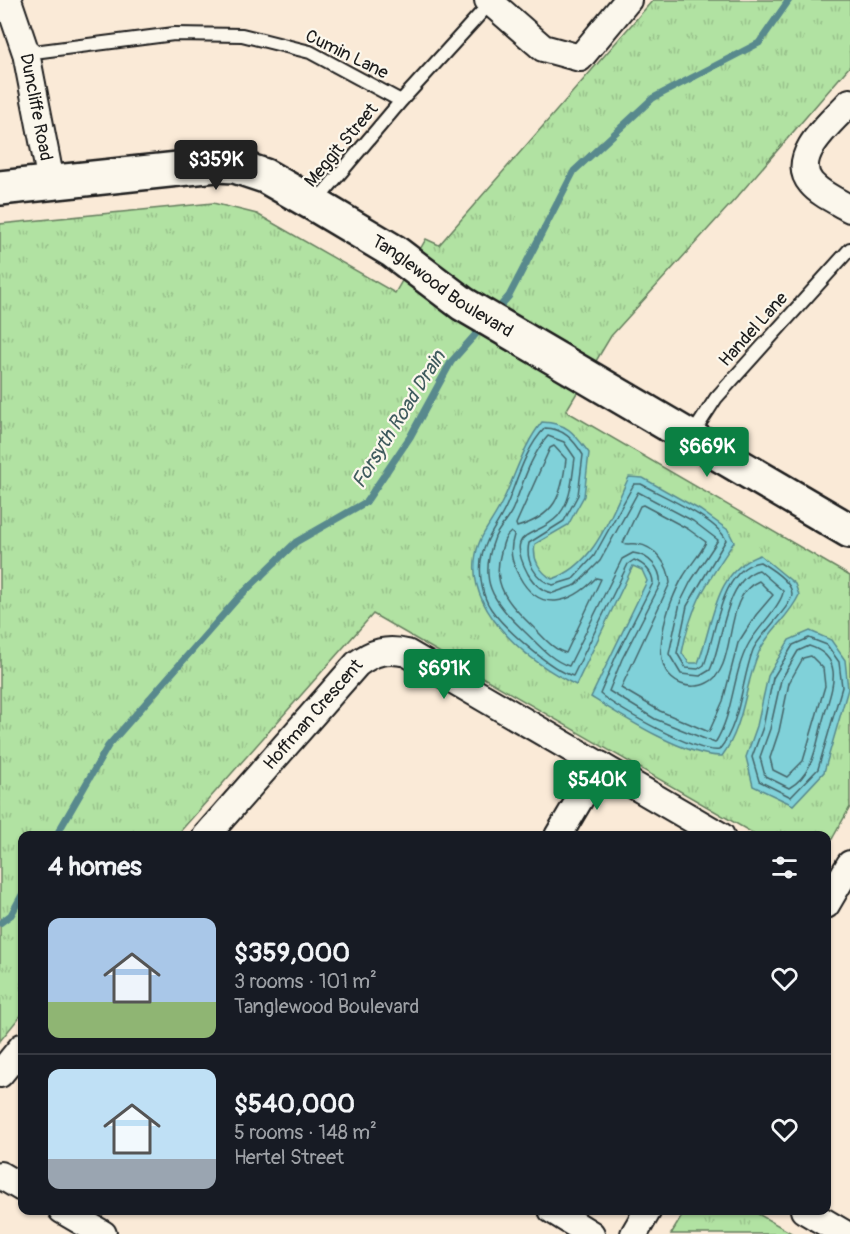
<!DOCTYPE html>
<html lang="en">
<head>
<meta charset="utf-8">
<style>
	:root { --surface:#171b24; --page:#242831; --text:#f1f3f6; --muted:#9ea1a6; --line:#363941; --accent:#0b8043 }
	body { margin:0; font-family:Pangolin,sans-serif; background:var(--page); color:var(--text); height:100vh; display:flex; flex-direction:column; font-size:22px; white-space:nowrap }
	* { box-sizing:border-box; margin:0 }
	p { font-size:20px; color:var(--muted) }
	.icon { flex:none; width:33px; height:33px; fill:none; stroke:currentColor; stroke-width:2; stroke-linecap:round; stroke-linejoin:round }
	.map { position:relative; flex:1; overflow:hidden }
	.drawer { position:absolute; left:18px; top:831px; width:813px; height:384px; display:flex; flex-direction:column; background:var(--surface); border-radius:12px; box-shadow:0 2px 4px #0004 }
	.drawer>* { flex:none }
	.price { position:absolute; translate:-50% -51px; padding:0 14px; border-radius:6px; background:var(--accent); color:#fff; font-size:20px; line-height:39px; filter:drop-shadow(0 2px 3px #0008) }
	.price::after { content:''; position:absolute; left:50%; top:36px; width:18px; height:14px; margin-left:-9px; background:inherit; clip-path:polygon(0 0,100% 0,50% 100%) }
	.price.selected { background:#222; color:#fff }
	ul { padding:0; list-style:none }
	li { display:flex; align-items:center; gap:18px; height:150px; padding:0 30px }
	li+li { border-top:2px solid var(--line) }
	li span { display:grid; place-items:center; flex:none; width:168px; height:120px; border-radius:12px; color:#555 }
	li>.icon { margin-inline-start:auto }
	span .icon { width:72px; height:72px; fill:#fffc; stroke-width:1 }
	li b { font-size:26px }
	h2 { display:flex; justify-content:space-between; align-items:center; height:72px; padding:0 30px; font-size:26px }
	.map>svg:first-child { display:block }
</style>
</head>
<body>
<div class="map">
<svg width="850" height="1234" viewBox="0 0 850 1234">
	<defs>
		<pattern id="park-tufts" width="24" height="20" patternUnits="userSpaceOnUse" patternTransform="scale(1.5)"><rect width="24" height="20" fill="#b1e2a2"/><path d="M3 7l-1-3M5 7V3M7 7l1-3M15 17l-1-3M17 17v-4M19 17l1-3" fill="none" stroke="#98c18b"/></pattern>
	</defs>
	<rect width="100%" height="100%" fill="#faead7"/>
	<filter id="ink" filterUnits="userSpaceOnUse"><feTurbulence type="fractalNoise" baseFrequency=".0167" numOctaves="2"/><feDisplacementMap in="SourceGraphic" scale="12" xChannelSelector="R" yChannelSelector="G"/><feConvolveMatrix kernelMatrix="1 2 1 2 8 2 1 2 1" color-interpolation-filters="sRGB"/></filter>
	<g filter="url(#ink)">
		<!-- park -->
		<path fill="url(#park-tufts)" stroke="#667f5f" stroke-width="1.5" d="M653,0H850V66L738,196L611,336L566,411L850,576V807L827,848L826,836L756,835L373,614L177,835L22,836V1014L0,1041V224L213,203L257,214L395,293L426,239L439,245Z
			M685,1211H753L793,1234H671Z"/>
		<!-- water -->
		<path fill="#80d1d9" stroke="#58898d" stroke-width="1.5" d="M542,422C568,423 574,433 589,453L584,496L568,525L535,544C532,559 540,572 552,579C595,566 611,514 629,477L643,478L700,510L728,530L734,542C707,583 691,604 682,653L689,663H698C714,623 713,571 760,555L795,584L799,595C789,617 769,630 759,652C744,686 745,725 722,756C685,757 623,717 591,697L647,581L642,570L633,566L576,685C532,664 470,616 475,561C477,538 489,527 499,508C515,479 521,448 542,422Z
			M810,631L831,640L845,660L848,689L824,772L793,805L753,786L746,757L757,726L768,676L789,640Z"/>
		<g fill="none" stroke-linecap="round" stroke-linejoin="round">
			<!-- shore -->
			<path stroke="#446468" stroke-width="1.5" d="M545,428C563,428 574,440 583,455L578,495L564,521L529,543C525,560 535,580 553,585L573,579L594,556L634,484H641C662,496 717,519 726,540L687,606L677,653L686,668L698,669L704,665C716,636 720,567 760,562C770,568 792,582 792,594C792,606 760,634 753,650C741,682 741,723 719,750C695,753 620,710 600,694L616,656L653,583C653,572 644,564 634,560L628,564L573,676C551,670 504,628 491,609C482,596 479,576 481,560C485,537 500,523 508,502C518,477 526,448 545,428Z
				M548,436L564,442L575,458C572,477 572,500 558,516C537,539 503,527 528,574C534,584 541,591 553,593L576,585L600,561L638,492L693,521L718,540L691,581L680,603L669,654L681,674L700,676L710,670C723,644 724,579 759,570L783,591C784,602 755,631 748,645C732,675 734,713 715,743L655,719L609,691L622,659L660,585C662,569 649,555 633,553L622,559L569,666C550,660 537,643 523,630C492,600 478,581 495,537C500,526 510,518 514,506C523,483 531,455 548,436Z
				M554,446L566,459C562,496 555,516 517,527L516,524L550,448Z
				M643,505L688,529L706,542C700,555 690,565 683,577C669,601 643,668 681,684C688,687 700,687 707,683C739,669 721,596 759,581L773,595L756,615L738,643L723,701L709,732L660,711L621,688L670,583C669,565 655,546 637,544C631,543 628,545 623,543L640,506Z
				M511,532L514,535C509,551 511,561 519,576C539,614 571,604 596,578L601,579L566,653C554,650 545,639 537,631C513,607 490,589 501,552C503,544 504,537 511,532Z
				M809,638L827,645L839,662L842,687L818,769L791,797L759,781L752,757L763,727L773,678L793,645Z
				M809,646C848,658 830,693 823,720C816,745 814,774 789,788L765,776L760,757L770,729L781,680L798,651Z
				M811,656L823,668L825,686L803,761L787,777L773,770L770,758L779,731L789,683L803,658Z"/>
			<!-- stream -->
			<path stroke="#58898d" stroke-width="7" d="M495,312L509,296L574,171L653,98L759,43L789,0
				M56,836L108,746L237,599L296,542L366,502L410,437L451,362L484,325
				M0,923L11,915L22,895"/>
			<!-- lane casing -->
			<g stroke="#1c1c1c" stroke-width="16">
				<path id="lane" d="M26,53L174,34L242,35L310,52L401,101
					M315,203L401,101L491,2
					M692,435L716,398L850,249"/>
			</g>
			<!-- street casing -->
			<g stroke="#1c1c1c" stroke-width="30">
				<g id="street">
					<path id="s1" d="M8,0L26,53L51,182"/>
					<path d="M488,0L543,48L580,58L628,0"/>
					<path d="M850,102C834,120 788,156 811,183C820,194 837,201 850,209"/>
					<path id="s2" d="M206,836L357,664C373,652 387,648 407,653L721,836"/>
					<path d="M558,836L600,765"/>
					<path d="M826,905L850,864"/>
					<path d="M0,1074L22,1047"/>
					<path d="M0,1175L22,1188"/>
					<path d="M62,1210L103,1234"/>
					<path d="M552,1210L591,1234"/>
					<path d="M804,1210L845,1234"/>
					<path d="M634,1234L648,1210"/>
				</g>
			</g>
			<!-- secondary casing -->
			<g stroke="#1c1c1c" stroke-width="38">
				<g id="secondary">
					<path id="s3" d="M0,188L216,165L235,166L265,176L314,204L393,251L463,304L850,531"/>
				</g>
			</g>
			<!-- lane -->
			<use href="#lane" stroke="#fbf7ec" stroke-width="12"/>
			<!-- street -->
			<use href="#street" stroke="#fbf7ec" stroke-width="26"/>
			<!-- secondary -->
			<use href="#secondary" stroke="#fbf7ec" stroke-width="33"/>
		</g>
	</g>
	<g text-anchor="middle" stroke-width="4.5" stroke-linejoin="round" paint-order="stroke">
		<!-- street labels -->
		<g font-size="18" fill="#1c1c1c" stroke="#fbf7ec">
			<text transform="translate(347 54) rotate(26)" y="6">Cumin Lane</text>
			<text dy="6" stroke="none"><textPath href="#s1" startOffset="111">Duncliffe Road</textPath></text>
			<text transform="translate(341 145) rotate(-50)" y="6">Meggit Street</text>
			<text dy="6" stroke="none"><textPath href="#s3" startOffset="477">Tanglewood Boulevard</textPath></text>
			<text transform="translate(753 329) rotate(-48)" y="6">Handel Lane</text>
			<text dy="6" stroke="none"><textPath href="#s2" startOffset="162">Hoffman Crescent</textPath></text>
		</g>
		<!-- water labels -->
		<g font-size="20" font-style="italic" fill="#3f5b5e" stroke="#fbf7ec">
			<text transform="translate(398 419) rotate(-58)" y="7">Forsyth Road Drain</text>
		</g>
	</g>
</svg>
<b class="price selected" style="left:216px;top:191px">$359K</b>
<b class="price" style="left:707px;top:478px">$669K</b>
<b class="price" style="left:444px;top:700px">$691K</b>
<b class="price" style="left:597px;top:811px">$540K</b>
<section class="drawer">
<h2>4 homes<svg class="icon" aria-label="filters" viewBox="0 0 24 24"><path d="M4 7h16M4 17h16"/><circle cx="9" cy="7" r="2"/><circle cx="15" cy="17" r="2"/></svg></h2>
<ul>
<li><span style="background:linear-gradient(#a9c7e8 70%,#8fb573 0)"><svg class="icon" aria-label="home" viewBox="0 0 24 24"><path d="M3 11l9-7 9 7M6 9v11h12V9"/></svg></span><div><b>$359,000</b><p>3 rooms · 101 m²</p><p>Tanglewood Boulevard</p></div><svg class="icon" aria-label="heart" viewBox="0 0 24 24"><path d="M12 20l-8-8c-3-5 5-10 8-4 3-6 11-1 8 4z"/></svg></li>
<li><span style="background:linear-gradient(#bfe0f5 75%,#9aa5b1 0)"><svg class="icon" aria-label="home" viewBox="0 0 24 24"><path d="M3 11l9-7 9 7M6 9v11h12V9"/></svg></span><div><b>$540,000</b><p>5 rooms · 148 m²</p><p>Hertel Street</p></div><svg class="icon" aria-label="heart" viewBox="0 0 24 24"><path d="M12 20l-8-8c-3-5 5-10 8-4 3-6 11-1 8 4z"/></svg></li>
</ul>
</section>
</div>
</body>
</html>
